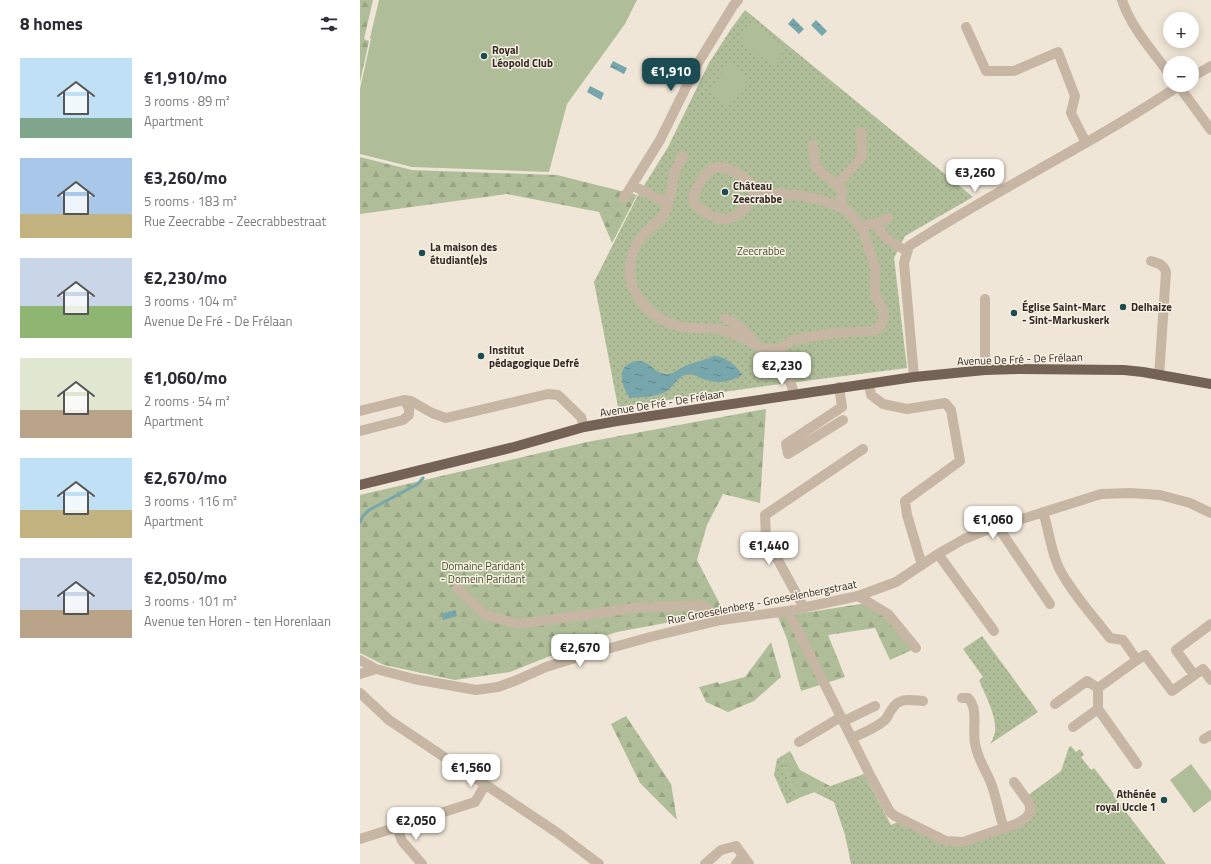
<!DOCTYPE html>
<html lang="en">
<head>
<meta charset="utf-8">
<style>
	:root { --surface:#fff; --page:#f7f7f7; --text:#2b2b33; --muted:#7c7c81; --accent:#1c4c53 }
	body { margin:0; font-family:"Titillium Web",sans-serif; background:var(--page); color:var(--text); height:100vh; display:flex; flex-direction:column; font-size:15px; white-space:nowrap }
	* { box-sizing:border-box; margin:0 }
	p { font-size:13px; color:var(--muted) }
	.icon { flex:none; width:22px; height:22px; fill:none; stroke:currentColor; stroke-width:2; stroke-linecap:round; stroke-linejoin:round }
	.map { position:relative; flex:1; overflow:hidden }
	.side { display:flex; flex-direction:column; background:var(--surface); width:360px }
	.side>* { flex:none }
	.buttons { position:absolute; left:803px; top:12px; display:grid; gap:8px }
	.buttons a { display:grid; place-items:center; width:36px; height:36px; border-radius:50%; background:var(--surface); box-shadow:0 2px 10px #0003; font-size:20px }
	.price { position:absolute; translate:-50% -34px; padding:0 9px; border-radius:8px; background:#fff; color:#222; font-size:13px; line-height:26px; filter:drop-shadow(0 1px 2px #0008) }
	.price::after { content:''; position:absolute; left:50%; top:24px; width:12px; height:9px; margin-left:-6px; background:inherit; clip-path:polygon(0 0,100% 0,50% 100%) }
	.price.current { background:var(--accent); color:#fff }
	ul { padding:0; list-style:none }
	li { display:flex; align-items:center; gap:12px; height:100px; padding:0 20px }
	li span { display:grid; place-items:center; flex:none; width:112px; height:80px; border-radius:0px; color:#555 }
	li>.icon { margin-inline-start:auto }
	span .icon { width:48px; height:48px; fill:#fffc; stroke-width:1 }
	li b { font-size:17px }
	h2 { display:flex; justify-content:space-between; align-items:center; height:48px; padding:0 20px; font-size:17px }
	main { display:flex; flex:1; min-height:0 }
	.map>svg:first-child { display:block }
</style>
</head>
<body>
<main>
<section class="side">
<h2>8 homes<svg class="icon" aria-label="filters" viewBox="0 0 24 24"><path d="M4 7h16M4 17h16"/><circle cx="9" cy="7" r="2"/><circle cx="15" cy="17" r="2"/></svg></h2>
<ul>
<li><span style="background:linear-gradient(#bfe0f5 75%,#7fa58c 0)"><svg class="icon" aria-label="home" viewBox="0 0 24 24"><path d="M3 11l9-7 9 7M6 9v11h12V9"/></svg></span><div><b>€1,910/mo</b><p>3 rooms · 89 m²</p><p>Apartment</p></div></li>
<li><span style="background:linear-gradient(#a9c7e8 70%,#c2b280 0)"><svg class="icon" aria-label="home" viewBox="0 0 24 24"><path d="M3 11l9-7 9 7M6 9v11h12V9"/></svg></span><div><b>€3,260/mo</b><p>5 rooms · 183 m²</p><p>Rue Zeecrabbe - Zeecrabbestraat</p></div></li>
<li><span style="background:linear-gradient(#c9d6e8 60%,#8fb573 0)"><svg class="icon" aria-label="home" viewBox="0 0 24 24"><path d="M3 11l9-7 9 7M6 9v11h12V9"/></svg></span><div><b>€2,230/mo</b><p>3 rooms · 104 m²</p><p>Avenue De Fré - De Frélaan</p></div></li>
<li><span style="background:linear-gradient(#dfe7d0 65%,#b9a48a 0)"><svg class="icon" aria-label="home" viewBox="0 0 24 24"><path d="M3 11l9-7 9 7M6 9v11h12V9"/></svg></span><div><b>€1,060/mo</b><p>2 rooms · 54 m²</p><p>Apartment</p></div></li>
<li><span style="background:linear-gradient(#bfe0f5 65%,#c2b280 0)"><svg class="icon" aria-label="home" viewBox="0 0 24 24"><path d="M3 11l9-7 9 7M6 9v11h12V9"/></svg></span><div><b>€2,670/mo</b><p>3 rooms · 116 m²</p><p>Apartment</p></div></li>
<li><span style="background:linear-gradient(#c9d6e8 65%,#b9a48a 0)"><svg class="icon" aria-label="home" viewBox="0 0 24 24"><path d="M3 11l9-7 9 7M6 9v11h12V9"/></svg></span><div><b>€2,050/mo</b><p>3 rooms · 101 m²</p><p>Avenue ten Horen - ten Horenlaan</p></div></li>
</ul>
</section>
<div class="map">
<svg width="851" height="864" viewBox="0 0 851 864">
	<defs>
		<pattern id="grass-dots" width="8" height="8" patternUnits="userSpaceOnUse"><rect width="8" height="8" fill="#afbe98"/><path d="M2 2h.1M6 6h.1" fill="none" stroke="#97a383" stroke-width="1.8" stroke-linecap="round"/></pattern>
		<pattern id="forest-firs" width="22" height="20" patternUnits="userSpaceOnUse"><rect width="22" height="20" fill="#afbe98"/><path d="M5 1l3.5 6h-7zM16 11l3.5 6h-7z" fill="#97a383"/></pattern>
		<pattern id="water-ripples" width="26" height="14" patternUnits="userSpaceOnUse"><rect width="26" height="14" fill="#77a7ac"/><path d="M2 4q2-2 4 0t4 0M15 11q2-2 4 0t4 0" fill="none" stroke="#62888c"/></pattern>
	</defs>
	<rect width="100%" height="100%" fill="#f0e6d7"/>
	<!-- grass -->
	<path fill="url(#grass-dots)" d="M385,10L613,197L545,236L534,258L547,368L413,385L258,407L234,282L277,197L308,147L349,63L371,29Z
		M622,636L678,712L630,744C632,741 634,736 635,732C637,716 625,695 619,680L623,677L603,649Z
		M711,746L716,752L720,749L724,755L721,757L731,770L734,768L754,794L753,795L806,864H491L485,835L474,802L454,792L504,774L531,825L538,822L584,844L663,825L667,796L701,771L709,747Z
		M422,756L428,778L439,798L427,804L414,775L417,759Z"/>
	<!-- forest -->
	<path fill="url(#forest-firs)" d="M0,0H13L4,39L9,41L0,82Z
		M0,157L52,170L197,175L277,195L252,243L239,212L147,194L0,214Z
		M406,409L400,503L363,494L347,525L337,560L364,612L257,632L215,646L150,672L95,680L24,665L0,653V495L227,442Z
		M507,603L526,616L552,650L530,660L515,628L468,635L485,677L441,691L427,639L418,617Z
		M411,642L421,677L394,701L368,712L346,702L339,687L358,682L359,684L385,677Z
		M266,716L311,784L317,820L280,783L251,724Z
		M430,751L440,770L470,786L439,798L428,778L422,756Z"/>
	<!-- pitch -->
	<path fill="#afbe98" d="M19,0H277L265,24L207,104L189,172L52,167L0,154V89L11,39L10,38Z
		M394,23L426,49L412,66L380,40Z
		M369,64L389,78L369,106L349,92Z
		M831,764L851,791V800L834,813L810,780Z"/>
	<!-- water -->
	<path fill="url(#water-ripples)" d="M433,18L444,29L439,34L428,24Z
		M456,20L467,31L462,36L451,25Z
		M253,61L267,68L264,74L250,67Z
		M230,86L244,93L241,100L227,92Z
		M354,356C365,356 377,366 382,375C369,383 358,384 343,379C337,376 332,373 325,375C318,377 313,387 307,391C298,397 280,397 270,398C260,385 255,362 279,361C290,361 295,374 306,374C314,375 318,369 325,366C335,362 345,360 354,356Z
		M95,610L97,616L83,620L81,614Z"/>
	<g fill="none" stroke-linecap="round" stroke-linejoin="round">
		<!-- stream -->
		<path stroke="#77a7ac" stroke-width="3" d="M0,522L3,516L9,510L58,484L63,478"/>
		<!-- minor -->
		<path stroke="#c7b6a4" stroke-width="10" d="M762,0C771,28 793,51 810,75
			M606,27L626,71H654L698,52L715,96L711,113L726,143
			M832,77L851,66
			M818,85L851,130
			M453,145L455,165L463,174L482,190L481,208
			M272,185L308,204C306,219 293,223 284,234C277,241 273,251 271,261C264,290 289,317 315,325C330,330 346,327 361,330C370,332 381,337 389,341C394,343 398,347 403,348C408,349 413,349 418,349L435,395
			M477,185L502,157L501,132
			M394,193C389,205 377,221 362,219C354,219 340,209 334,204C334,202 333,200 333,198C334,190 348,168 356,167C366,166 385,176 391,184C393,187 393,190 394,193L438,195L457,199L472,204L488,211L497,222L504,233L515,268V295L523,309L524,317L521,326L514,331L473,333L433,340L418,349
			M264,198L300,140L338,63L373,6L378,0
			M308,204L315,171L323,156
			M516,223L523,222L528,218
			M500,227L516,223C523,239 532,243 547,251
			M791,261C798,263 803,264 806,272L800,362L799,375
			M625,299V370
			M365,318C376,323 385,330 392,339V343
			M554,377L544,263L549,246C637,189 732,144 820,85
			M509,384L511,395L523,404L547,409L585,403L591,410L600,461L545,501L547,515L562,565
			M479,387L482,407L426,444L428,454L483,420
			M0,411L44,400L51,401L72,413L86,418L188,394L198,395L221,417L224,427
			M0,431L43,420L49,415V408L44,400
			M683,512C689,530 691,552 699,568C711,592 734,617 750,638L763,640L777,660L738,688L727,681L695,704
			M638,527L690,604
			M578,554L634,631
			M97,588L125,615L159,624L274,608L342,605L361,620
			M498,596L528,614L556,648
			M444,608L406,538L405,515L503,449
			M428,611L509,773L530,812L535,816L586,841L603,842L656,824L666,818L670,812V807L669,803L654,782
			M0,660L16,669L54,679L116,690L138,687L157,680L186,667L215,658L290,637L361,620L428,611L498,596L536,582L578,554L604,539L624,531L741,494L770,493L800,495L830,503L851,513
			M777,660L785,655L812,691L843,669L851,680
			M0,674L16,669
			M834,675L816,650L851,624
			M0,693L29,720L199,834L239,864
			M602,698H608C619,709 612,729 615,743C617,759 627,771 632,786C637,800 639,814 644,828
			M738,709L777,764
			M484,721L515,706
			M713,727L738,709V688
			M492,738C503,733 516,728 525,720C528,717 529,712 532,709C539,697 551,700 563,701
			M844,739L851,735
			M439,742L481,717
			M37,827L42,841L62,864
			M0,839L115,802L125,785
			M345,864L361,850L376,846L389,864
			M376,864L383,856"/>
		<!-- major -->
		<path stroke="#756256" stroke-width="10" d="M0,485L154,447L224,427L257,421L554,377L625,370L659,369L764,370L783,372L851,384"/>
	</g>
	<!-- markers -->
	<g fill="#1c4c53" stroke="#f8f0e3" stroke-width="1.5">
		<circle cx="124" cy="56" r="4"/>
		<circle cx="365" cy="192" r="4"/>
		<circle cx="62" cy="253" r="4"/>
		<circle cx="763" cy="307" r="4"/>
		<circle cx="654" cy="313" r="4"/>
		<circle cx="121" cy="356" r="4"/>
		<circle cx="804" cy="800" r="4"/>
	</g>
	<g text-anchor="middle" stroke-width="3" stroke-linejoin="round" paint-order="stroke">
		<!-- poi labels -->
		<g font-size="11" font-weight="bold" fill="#332a25" stroke="#f8f0e3" text-anchor="start">
			<text x="132" y="54">Royal<tspan x="132" dy="13">Léopold Club</tspan></text>
			<text x="373" y="190">Château<tspan x="373" dy="13">Zeecrabbe</tspan></text>
			<text x="70" y="251">La maison des<tspan x="70" dy="13">étudiant(e)s</tspan></text>
			<text x="662" y="311">Église Saint-Marc<tspan x="662" dy="13">- Sint-Markuskerk</tspan></text>
			<text x="771" y="311">Delhaize</text>
			<text x="129" y="354">Institut<tspan x="129" dy="13">pédagogique Defré</tspan></text>
			<text x="796" y="798" text-anchor="end">Athénée<tspan x="796" dy="13">royal Uccle 1</tspan></text>
		</g>
		<!-- park labels -->
		<g font-size="11" fill="#40502a" stroke="#f8f0e3">
			<text x="401" y="255">Zeecrabbe</text>
			<text x="123" y="570">Domaine Paridant<tspan x="123" dy="13">- Domein Paridant</tspan></text>
		</g>
		<!-- street labels -->
		<g font-size="11" fill="#332a25" stroke="#f8f0e3">
			<text transform="translate(660 359) rotate(-2)" y="4">Avenue De Fré - De Frélaan</text>
			<text transform="translate(302 403) rotate(-9)" y="4">Avenue De Fré - De Frélaan</text>
			<text transform="translate(402 602) rotate(-11)" y="4">Rue Groeselenberg - Groeselenbergstraat</text>
		</g>
	</g>
</svg>
<div class="buttons">
<a>+</a>
<a>−</a>
</div>
<b class="price current" style="left:311px;top:92px">€1,910</b>
<b class="price" style="left:615px;top:193px">€3,260</b>
<b class="price" style="left:422px;top:386px">€2,230</b>
<b class="price" style="left:633px;top:540px">€1,060</b>
<b class="price" style="left:409px;top:566px">€1,440</b>
<b class="price" style="left:220px;top:668px">€2,670</b>
<b class="price" style="left:111px;top:788px">€1,560</b>
<b class="price" style="left:56px;top:841px">€2,050</b>
</div>
</main>
</body>
</html>
